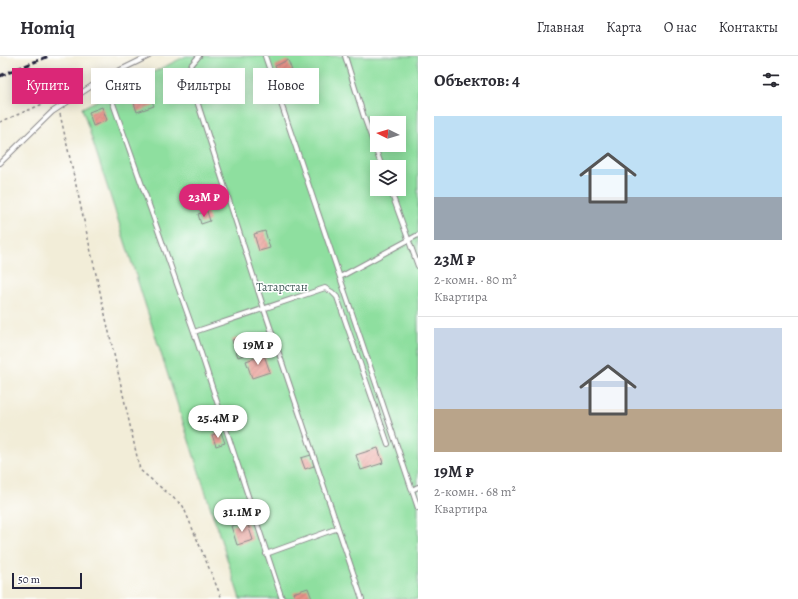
<!DOCTYPE html>
<html lang="ru">
<head>
<meta charset="utf-8">
<style>
	:root { --surface:#fff; --page:#f7f7f7; --text:#2b2b33; --muted:#7c7c81; --line:#e1e1e2; --accent:#db2777 }
	body { margin:0; font-family:Alegreya,serif; background:var(--page); color:var(--text); height:100vh; display:flex; flex-direction:column; font-size:15px; white-space:nowrap }
	* { box-sizing:border-box; margin:0 }
	p { font-size:13px; color:var(--muted) }
	.icon { flex:none; width:22px; height:22px; fill:none; stroke:currentColor; stroke-width:2; stroke-linecap:round; stroke-linejoin:round }
	.map { position:relative; flex:1; overflow:hidden }
	.side { display:flex; flex-direction:column; background:var(--surface); width:380px }
	.side>* { flex:none }
	.top-card { position:absolute; left:12px; top:12px; width:346px; height:36px; display:flex; gap:8px }
	.needle { width:26px; rotate:275deg }
	.tools { position:absolute; left:370px; top:60px; display:grid; gap:8px }
	.tools a { display:grid; place-items:center; width:36px; height:36px; border-radius:0px; background:var(--surface); box-shadow:0 2px 10px #0003; font-size:20px }
	.scale { position:absolute; left:12px; bottom:10px; width:70px; box-sizing:border-box; padding-left:4px; border:2px solid #22223b; border-top:0; font-size:11px; line-height:14px; white-space:nowrap; color:#22223b; -webkit-text-stroke:3px #fff; paint-order:stroke }
	.price { position:absolute; translate:-50% -34px; padding:0 9px; border-radius:14px; background:#fff; color:#222; font-size:13px; line-height:26px; filter:drop-shadow(0 1px 2px #0008) }
	.price::after { content:''; position:absolute; left:50%; top:24px; width:12px; height:9px; margin-left:-6px; background:inherit; clip-path:polygon(0 0,100% 0,50% 100%) }
	.price.on { background:var(--accent); color:#fff }
	ul { padding:0; list-style:none }
	li { display:grid; align-content:center; gap:8px; height:212px; padding:0 16px }
	li+li { border-top:1px solid var(--line) }
	li span { display:grid; place-items:center; height:124px; border-radius:0px; color:#555 }
	li>.icon { margin-inline-start:auto }
	span .icon { width:72px; height:72px; fill:#fffc; stroke-width:1 }
	li b { font-size:17px }
	h2 { display:flex; justify-content:space-between; align-items:center; height:48px; padding:0 16px; font-size:17px }
	.pill { padding:0 14px; border-radius:0px; background:var(--surface); box-shadow:0 2px 10px #0003; font-size:14px; line-height:36px }
	.pill.on { background:var(--accent); color:#fff }
	header { display:flex; align-items:center; gap:24px; box-sizing:border-box; height:56px; padding:0 20px; background:var(--surface); border-bottom:1px solid var(--line) }
	header strong { font-size:19px }
	nav { display:flex; gap:22px; margin-inline-start:auto; font-size:14px }
	main { display:flex; flex:1; min-height:0 }
	.map>svg:first-child { display:block }
</style>
</head>
<body>
<header>
<strong>Homiq</strong>
<nav><a>Главная</a><a>Карта</a><a>О нас</a><a>Контакты</a></nav>
</header>
<main>
<div class="map">
<svg width="418" height="543" viewBox="0 0 418 543">
	<defs>
		<pattern id="building-hatch" width="6" height="6" patternUnits="userSpaceOnUse"><rect width="6" height="6" fill="#e8938a"/><path d="M-1 1l2-2M0 6l6-6M5 7l2-2" fill="none" stroke="#bc7872"/></pattern>
	</defs>
	<rect width="100%" height="100%" fill="#fff"/>
	<filter id="ink" filterUnits="userSpaceOnUse"><feTurbulence type="fractalNoise" baseFrequency=".025" numOctaves="2"/><feDisplacementMap in="SourceGraphic" scale="8" xChannelSelector="R" yChannelSelector="G"/><feConvolveMatrix kernelMatrix="1 2 1 2 8 2 1 2 1" color-interpolation-filters="sRGB"/></filter>
	<filter id="wash" filterUnits="userSpaceOnUse"><feTurbulence type="fractalNoise" baseFrequency=".012" numOctaves="4" result="noise"/><feDisplacementMap in="SourceGraphic" scale="16" xChannelSelector="R" yChannelSelector="G"/><feGaussianBlur stdDeviation="0.9" result="paint"/><feColorMatrix in="noise" values="0 0 0 0 0 0 0 0 0 0 0 0 0 0 0 0 0 1.4 0 .05"/><feComposite in="paint" operator="in"/></filter>
	<g filter="url(#wash)">
		<rect width="100%" height="100%" fill="#f2edd8"/>
		<!-- garden -->
		<path fill="#8edf9f" stroke="#58806d" fill-rule="evenodd" d="M186,0H418V543H240L82,52ZM377,67H399V89H377ZM377,111H399V133H377Z"/>
		<g id="blocks">
			<!-- building -->
			<path fill="url(#building-hatch)" d="M288,4L294,20L281,25L275,10Z
				M148,35L154,50L137,56L132,41Z
				M102,51L107,64L93,70L89,56Z
				M207,155L210,165L201,168L198,158Z
				M265,175L270,192L259,195L254,178Z
				M248,279L253,296L238,301L232,284Z
				M264,299L270,316L252,322L246,305Z
				M221,376L225,387L216,390L212,379Z
				M378,392L383,407L361,414L356,399Z
				M311,399L314,410L305,413L301,402Z
				M247,466L253,484L237,489L231,470Z
				M308,532L312,543H296L293,537Z"/>
		</g>
	</g>
	<g filter="url(#ink)">
		<use href="#blocks" fill-opacity="0" stroke="#8a888a" stroke-width="1"/>
		<g fill="none" stroke-linecap="round" stroke-linejoin="round">
			<!-- lane casing -->
			<g stroke="#8a888a" stroke-width="6">
				<path id="lane" d="M199,0L187,14L264,253L362,543
					M265,0L418,452
					M345,0L364,61L382,111
					M104,22L194,276L282,543
					M0,107L52,56L104,22L149,0
					M390,133L418,210
					M340,221L418,179
					M194,276L325,232L332,236L337,241L388,388
					M412,434L418,431
					M266,498L338,472"/>
			</g>
			<!-- path -->
			<path stroke="#8a888a" stroke-width="1.5" stroke-dasharray="3 3" stroke-linecap="butt" d="M60,58L140,414L183,450L222,543
				M0,66L64,39"/>
			<!-- lane -->
			<use href="#lane" stroke="#fff" stroke-width="4"/>
			<!-- rail -->
			<path stroke="#22223b" stroke-width="3" stroke-dasharray="6 3" stroke-linecap="butt" d="M0,20L49,0"/>
		</g>
	</g>
	<g text-anchor="middle" stroke-width="3" stroke-linejoin="round" paint-order="stroke">
		<!-- park labels -->
		<g font-size="12" fill="#425b59" stroke="#fff">
			<text x="282" y="235">Татарстан</text>
		</g>
	</g>
</svg>
<div class="tools">
<a><svg class="needle" viewBox="-14 -14 28 28"><path d="M0-13l5 13h-10z" fill="#e53935"/><path d="M0 13l5-13h-10z" fill="#7c7c81"/></svg></a>
<a><svg class="icon" aria-label="layers" viewBox="0 0 24 24"><path d="M12 4l9 5-9 5-9-5zM3 14l9 5 9-5"/></svg></a>
</div>
<div class="scale">50 m</div>
<b class="price on" style="left:204px;top:162px">23M ₽</b>
<b class="price" style="left:258px;top:310px">19M ₽</b>
<b class="price" style="left:218px;top:383px">25.4M ₽</b>
<b class="price" style="left:242px;top:477px">31.1M ₽</b>
<div class="top-card">
<a class="pill on">Купить</a>
<a class="pill">Снять</a>
<a class="pill">Фильтры</a>
<a class="pill">Новое</a>
</div>
</div>
<section class="side">
<h2>Объектов: 4<svg class="icon" aria-label="filters" viewBox="0 0 24 24"><path d="M4 7h16M4 17h16"/><circle cx="9" cy="7" r="2"/><circle cx="15" cy="17" r="2"/></svg></h2>
<ul>
<li><span style="background:linear-gradient(#bfe0f5 65%,#9aa5b1 0)"><svg class="icon" aria-label="home" viewBox="0 0 24 24"><path d="M3 11l9-7 9 7M6 9v11h12V9"/></svg></span><div><b>23M ₽</b><p>2-комн. · 80 m²</p><p>Квартира</p></div></li>
<li><span style="background:linear-gradient(#c9d6e8 65%,#b9a48a 0)"><svg class="icon" aria-label="home" viewBox="0 0 24 24"><path d="M3 11l9-7 9 7M6 9v11h12V9"/></svg></span><div><b>19M ₽</b><p>2-комн. · 68 m²</p><p>Квартира</p></div></li>
</ul>
</section>
</main>
</body>
</html>
